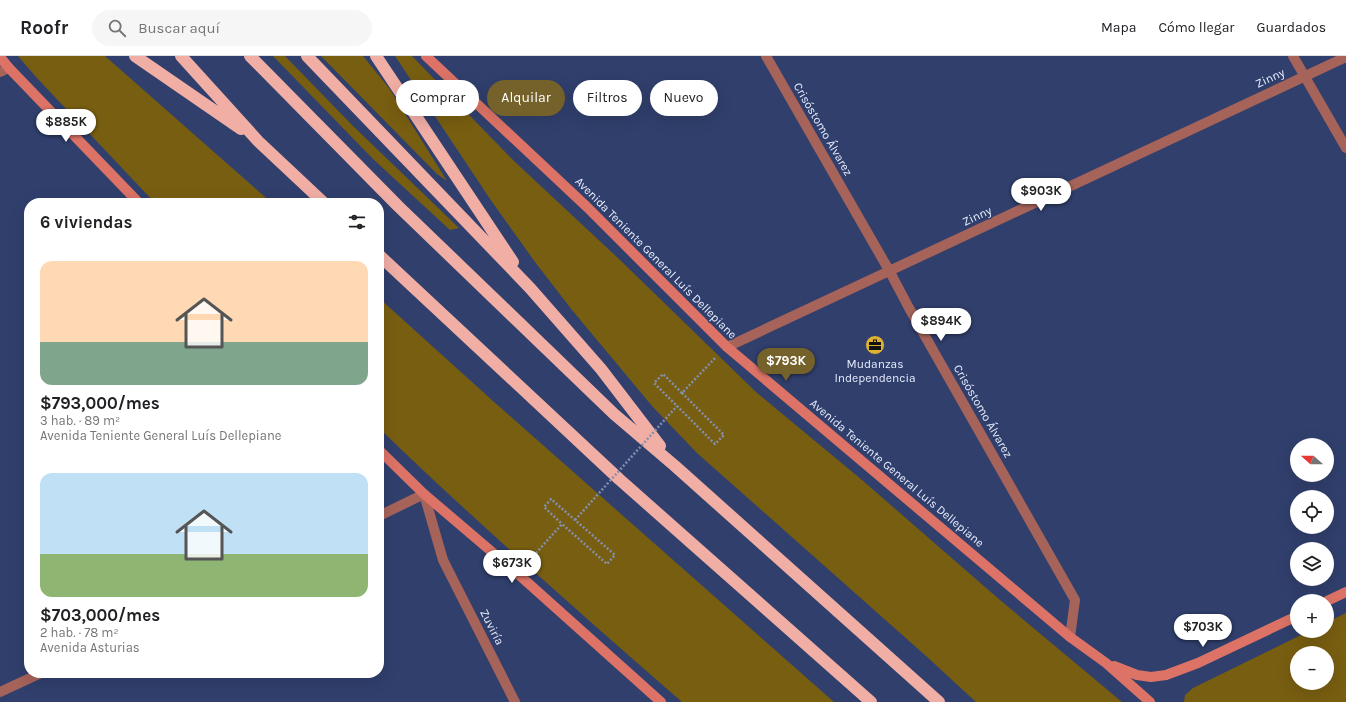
<!DOCTYPE html>
<html lang="es">
<head>
<meta charset="utf-8">
<style>
	:root { --surface:#fff; --page:#f6f6f6; --text:#202124; --muted:#757577; --line:#e0e0e0; --accent:#75622b }
	body { margin:0; font-family:Karla,sans-serif; background:var(--page); color:var(--text); height:100vh; display:flex; flex-direction:column; font-size:15px; white-space:nowrap }
	* { box-sizing:border-box; margin:0 }
	p { font-size:13px; color:var(--muted) }
	.icon { flex:none; width:22px; height:22px; fill:none; stroke:currentColor; stroke-width:2; stroke-linecap:round; stroke-linejoin:round }
	.map { position:relative; flex:1; overflow:hidden }
	.drawer { position:absolute; left:24px; top:142px; width:360px; height:480px; display:flex; flex-direction:column; background:var(--surface); border-radius:16px; box-shadow:0 4px 16px #0002 }
	.drawer>* { flex:none }
	.guide { position:absolute; left:396px; top:24px; width:380px; height:36px; display:flex; gap:8px }
	.needle { width:26px; rotate:291deg }
	.tools { position:absolute; left:1290px; top:382px; display:grid; gap:8px }
	.tools a { display:grid; place-items:center; width:44px; height:44px; border-radius:50%; background:var(--surface); box-shadow:0 4px 16px #0002; font-size:20px }
	.price { position:absolute; translate:-50% -34px; padding:0 9px; border-radius:14px; background:#fff; color:#222; font-size:13px; line-height:26px; filter:drop-shadow(0 1px 2px #0008) }
	.price::after { content:''; position:absolute; left:50%; top:24px; width:12px; height:9px; margin-left:-6px; background:inherit; clip-path:polygon(0 0,100% 0,50% 100%) }
	.price.selected { background:var(--accent); color:#fff }
	ul { padding:0; list-style:none }
	li { display:grid; align-content:center; gap:8px; height:212px; padding:0 16px }
	li span { display:grid; place-items:center; height:124px; border-radius:12px; color:#555 }
	li>.icon { margin-inline-start:auto }
	span .icon { width:72px; height:72px; fill:#fffc; stroke-width:1 }
	li b { font-size:17px }
	h2 { display:flex; justify-content:space-between; align-items:center; height:48px; padding:0 16px; font-size:17px }
	.pill { padding:0 14px; border-radius:18px; background:var(--surface); box-shadow:0 4px 16px #0002; font-size:14px; line-height:36px }
	.pill.selected { background:var(--accent); color:#fff }
	header { display:flex; align-items:center; gap:24px; box-sizing:border-box; height:56px; padding:0 20px; background:var(--surface); border-bottom:1px solid var(--line) }
	header strong { font-size:19px }
	nav { display:flex; gap:22px; margin-inline-start:auto; font-size:14px }
	.search { width:280px; height:36px; background:var(--page); display:flex; align-items:center; gap:10px; box-sizing:border-box; padding:0 14px; border-radius:22px; color:var(--muted); font-size:15px }
	.map>svg:first-child { display:block }
</style>
</head>
<body>
<header>
<strong>Roofr</strong>
<div class="search"><svg class="icon" aria-label="search" viewBox="0 0 24 24"><circle cx="10" cy="10" r="6"/><path d="M15 15l6 6"/></svg>Buscar aquí</div>
<nav><a>Mapa</a><a>Cómo llegar</a><a>Guardados</a></nav>
</header>
<div class="map">
<svg width="1346" height="646" viewBox="0 0 1346 646">
	<rect width="100%" height="100%" fill="#303f6c"/>
	<!-- green -->
	<path fill="#785e11" fill-rule="evenodd" d="M18,0H105L272,147H155L36,21Z
		M273,0H285L352,69L459,172L450,174L373,103Z
		M321,0H363L389,32L447,125L437,118Z
		M395,0H412L514,105L619,203L756,336L862,424L1000,544L1122,646H976L926,600L697,397L652,350L572,254L535,206L490,143Z
		M379,242L493,345L834,646H682C580,557 476,466 379,372Z
		M1346,557V646H1184L1185,639L1193,632L1309,575H1327V566ZM1297,597H1327V627H1297Z"/>
	<g fill="none" stroke-linecap="round" stroke-linejoin="round">
		<!-- path -->
		<path stroke="#848faf" stroke-width="2.5" stroke-dasharray="2 2" stroke-linecap="butt" d="M682,337L663,318L654,327L715,388L724,379L682,337L716,301
			M528,506L562,468L607,508L615,499L551,443L544,451L562,468"/>
		<!-- street -->
		<path stroke="#a6635a" stroke-width="10" d="M766,0L890,216L909,252L1075,544L1070,581
			M1293,0L1346,92
			M0,16L9,12
			M727,291L1346,1
			M379,460L424,438L443,504L515,646
			M0,636L41,617"/>
		<!-- secondary -->
		<path stroke="#dc7366" stroke-width="10" d="M426,0L587,151L727,291L1070,581L1106,607L1150,646
			M0,1L9,12L139,147
			M379,394L424,438L518,518L661,646
			M1327,545L1346,536
			M1114,610L1137,619L1151,621L1166,619L1198,607L1297,560"/>
		<!-- highway -->
		<path stroke="#f0aea5" stroke-width="12" d="M135,0L241,73
			M181,0L258,85L324,147
			M250,0L398,150L614,358L675,410L939,646
			M307,0L530,232L601,313L660,390
			M376,0L513,206
			M379,199L619,423L871,646"/>
		<!-- path-bridge -->
		<path stroke="#848faf" stroke-width="2.5" stroke-dasharray="2 2" stroke-linecap="butt" d="M575,464L677,350"/>
	</g>
	<!-- icons -->
	<defs>
		<g id="office-disc" transform="scale(1)"><circle r="9.5" fill="#ddb133" stroke="#303f6c"/><path d="M-6-3h4V-5.5h4V-3h4V5H-6ZM-1-4.5V-3h2v-1.5ZM-6 0V1H6V0Z" fill="#111"/></g>
	</defs>
	<g fill-rule="evenodd">
		<use href="#office-disc" x="875" y="289"/>
	</g>
	<g text-anchor="middle" stroke-width="3" stroke-linejoin="round" paint-order="stroke">
		<!-- street labels -->
		<g font-size="12" fill="#e7edfe" stroke="#303f6c">
			<text transform="translate(1270 22) rotate(-25)" y="4">Zinny</text>
			<text transform="translate(823 73) rotate(60)" y="4">Crisóstomo Álvarez</text>
			<text transform="translate(977 160) rotate(-25)" y="4">Zinny</text>
			<text transform="translate(656 202) rotate(45)" y="4">Avenida Teniente General Luís Dellepiane</text>
			<text transform="translate(983 355) rotate(60)" y="4">Crisóstomo Álvarez</text>
			<text transform="translate(897 417) rotate(40)" y="4">Avenida Teniente General Luís Dellepiane</text>
			<text transform="translate(492 571) rotate(63)" y="4">Zuviría</text>
		</g>
		<!-- poi labels -->
		<g font-size="12" fill="#e7edfe" stroke="#303f6c">
			<text x="875" y="312">Mudanzas<tspan x="875" dy="14">Independencia</tspan></text>
		</g>
	</g>
</svg>
<div class="tools">
<a><svg class="needle" viewBox="-14 -14 28 28"><path d="M0-13l5 13h-10z" fill="#e53935"/><path d="M0 13l5-13h-10z" fill="#757577"/></svg></a>
<a><svg class="icon" aria-label="locate" viewBox="0 0 24 24"><circle cx="12" cy="12" r="6"/><path d="M12 2v4M12 18v4M2 12h4M18 12h4"/></svg></a>
<a><svg class="icon" aria-label="layers" viewBox="0 0 24 24"><path d="M12 4l9 5-9 5-9-5zM3 14l9 5 9-5"/></svg></a>
<a>+</a>
<a>−</a>
</div>
<b class="price" style="left:66px;top:87px">$885K</b>
<b class="price" style="left:1041px;top:156px">$903K</b>
<b class="price" style="left:941px;top:286px">$894K</b>
<b class="price selected" style="left:786px;top:326px">$793K</b>
<b class="price" style="left:512px;top:528px">$673K</b>
<b class="price" style="left:1203px;top:592px">$703K</b>
<div class="guide">
<a class="pill">Comprar</a>
<a class="pill selected">Alquilar</a>
<a class="pill">Filtros</a>
<a class="pill">Nuevo</a>
</div>
<section class="drawer">
<h2>6 viviendas<svg class="icon" aria-label="filters" viewBox="0 0 24 24"><path d="M4 7h16M4 17h16"/><circle cx="9" cy="7" r="2"/><circle cx="15" cy="17" r="2"/></svg></h2>
<ul>
<li><span style="background:linear-gradient(#ffd9b3 65%,#7fa58c 0)"><svg class="icon" aria-label="home" viewBox="0 0 24 24"><path d="M3 11l9-7 9 7M6 9v11h12V9"/></svg></span><div><b>$793,000/mes</b><p>3 hab. · 89 m²</p><p>Avenida Teniente General Luís Dellepiane</p></div></li>
<li><span style="background:linear-gradient(#bfe0f5 65%,#8fb573 0)"><svg class="icon" aria-label="home" viewBox="0 0 24 24"><path d="M3 11l9-7 9 7M6 9v11h12V9"/></svg></span><div><b>$703,000/mes</b><p>2 hab. · 78 m²</p><p>Avenida Asturias</p></div></li>
</ul>
</section>
</div>
</body>
</html>
